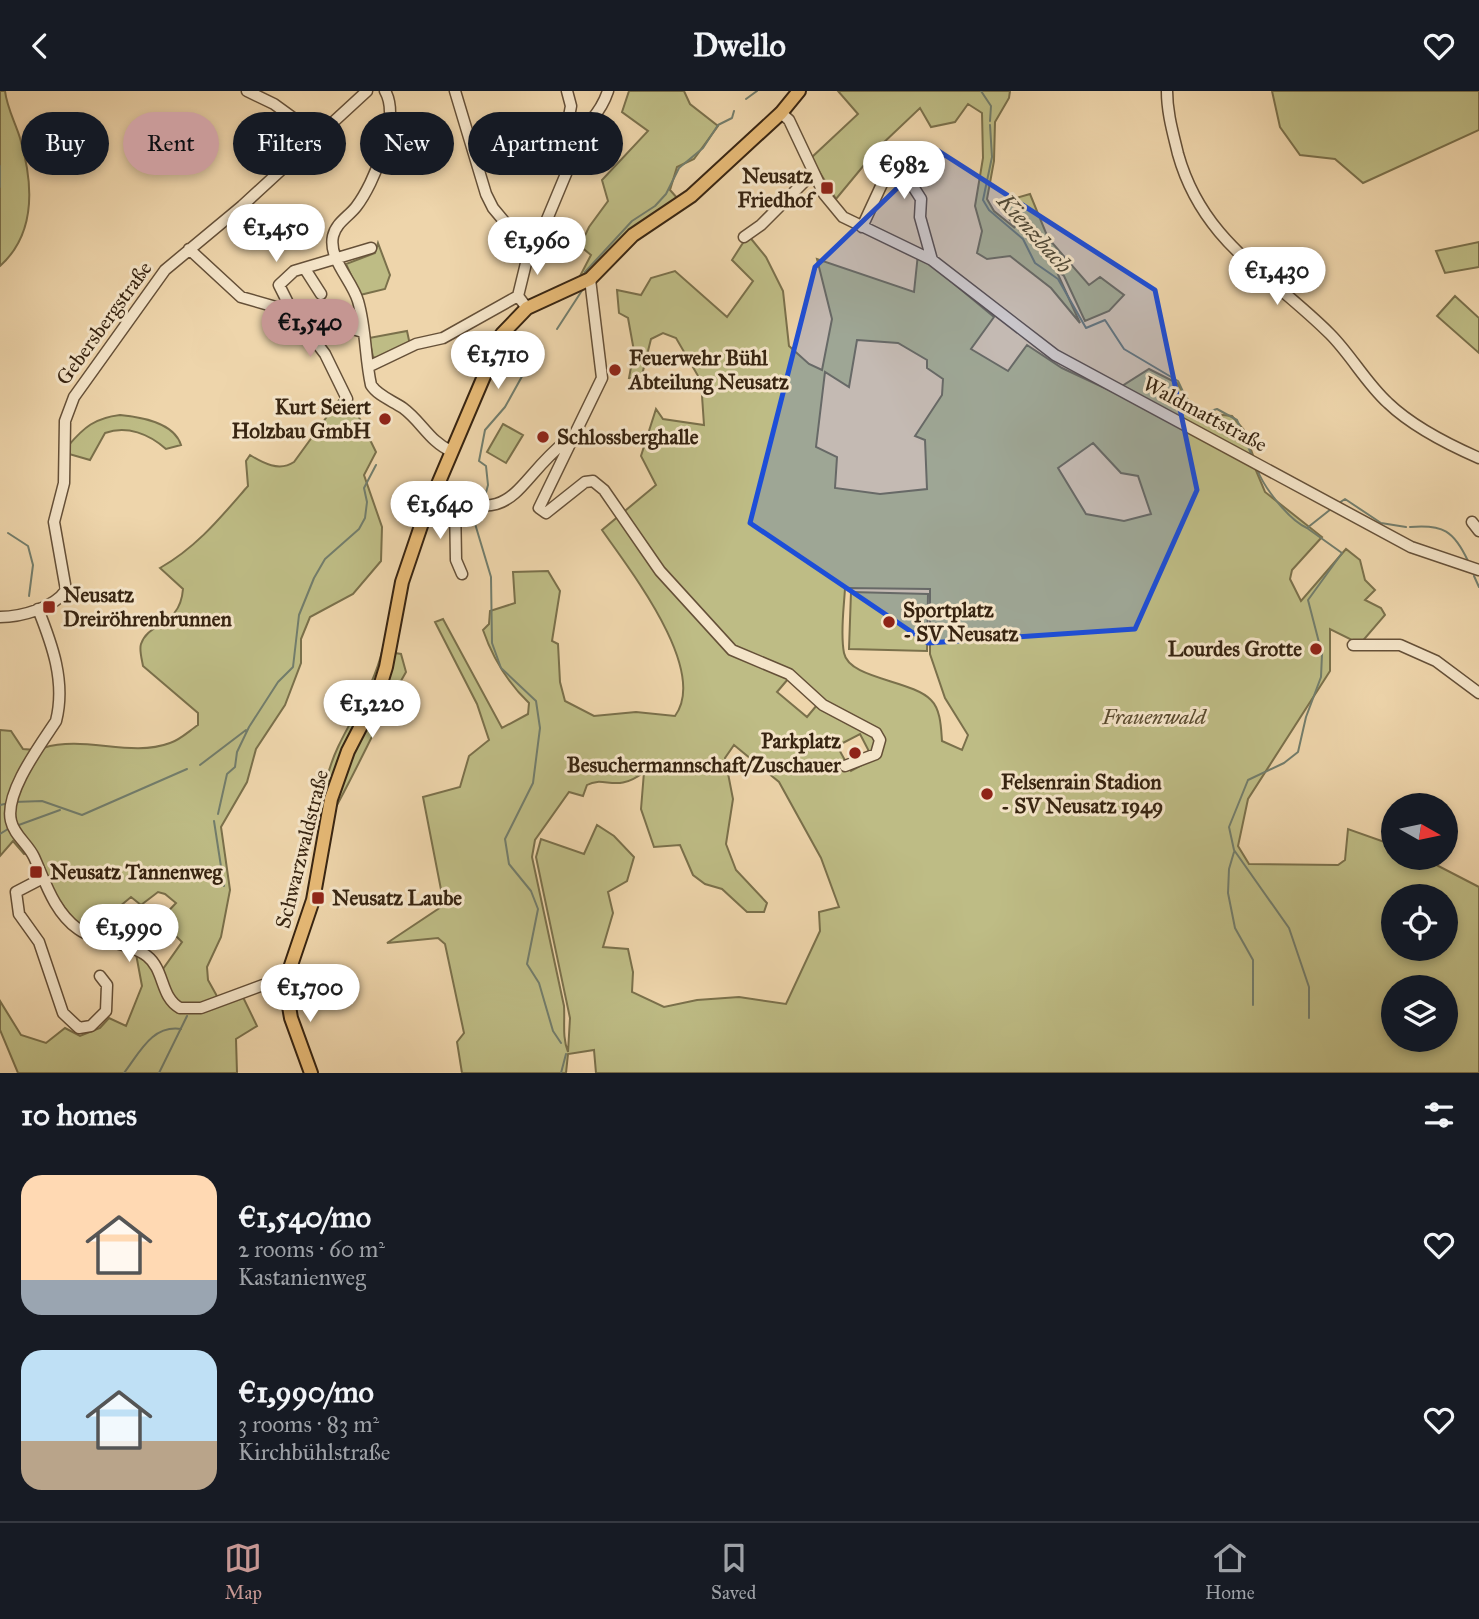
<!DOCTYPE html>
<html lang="en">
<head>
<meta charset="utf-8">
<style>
	:root { --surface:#171b24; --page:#242831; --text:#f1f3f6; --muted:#9ea1a6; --line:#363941; --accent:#c59692 }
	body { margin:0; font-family:"IM FELL Great Primer",serif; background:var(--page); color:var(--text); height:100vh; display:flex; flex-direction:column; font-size:26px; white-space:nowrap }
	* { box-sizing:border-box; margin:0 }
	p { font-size:23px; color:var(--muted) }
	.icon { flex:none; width:38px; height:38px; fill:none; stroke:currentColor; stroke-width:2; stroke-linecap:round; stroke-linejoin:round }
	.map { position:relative; height:982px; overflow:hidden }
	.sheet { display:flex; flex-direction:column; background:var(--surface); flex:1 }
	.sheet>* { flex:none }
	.hud { position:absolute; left:21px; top:21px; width:700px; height:63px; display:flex; gap:14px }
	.needle { width:46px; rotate:99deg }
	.buttons { position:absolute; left:1381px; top:702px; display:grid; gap:14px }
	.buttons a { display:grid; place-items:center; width:77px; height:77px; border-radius:50%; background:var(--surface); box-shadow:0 4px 10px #0003; font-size:35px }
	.price { position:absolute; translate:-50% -60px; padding:0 16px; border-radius:24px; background:#fff; color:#222; font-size:23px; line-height:46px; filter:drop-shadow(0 2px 4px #0008) }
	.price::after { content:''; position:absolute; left:50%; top:42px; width:21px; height:16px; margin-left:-10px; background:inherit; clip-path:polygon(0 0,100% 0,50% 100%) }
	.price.selected { background:var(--accent); color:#111 }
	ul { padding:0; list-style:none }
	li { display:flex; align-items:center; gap:21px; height:175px; padding:0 21px }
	li span { display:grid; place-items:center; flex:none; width:196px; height:140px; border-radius:21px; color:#555 }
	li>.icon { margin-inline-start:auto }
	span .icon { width:84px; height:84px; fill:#fffc; stroke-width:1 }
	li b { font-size:30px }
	h2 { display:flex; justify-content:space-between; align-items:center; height:84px; padding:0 21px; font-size:30px }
	.chip { padding:0 24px; border-radius:32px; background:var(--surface); box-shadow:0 4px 10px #0003; font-size:24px; line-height:63px }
	.chip.selected { background:var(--accent); color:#111 }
	header { display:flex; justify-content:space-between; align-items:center; height:91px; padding:0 21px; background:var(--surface); font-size:32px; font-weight:800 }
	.menu { display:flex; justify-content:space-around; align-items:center; height:98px; border-top:2px solid var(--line); background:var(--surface); font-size:19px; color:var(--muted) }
	.menu a { display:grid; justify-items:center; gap:4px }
	.menu .selected { color:var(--accent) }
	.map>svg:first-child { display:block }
</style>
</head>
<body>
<header><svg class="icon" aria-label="back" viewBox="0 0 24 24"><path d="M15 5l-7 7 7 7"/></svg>Dwello<svg class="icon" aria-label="heart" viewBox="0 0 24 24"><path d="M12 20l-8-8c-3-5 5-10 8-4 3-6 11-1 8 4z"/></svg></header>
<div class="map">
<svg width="1479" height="982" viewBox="0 0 1479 982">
	<rect width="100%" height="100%" fill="#eed5ab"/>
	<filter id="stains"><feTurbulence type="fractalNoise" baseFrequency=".00286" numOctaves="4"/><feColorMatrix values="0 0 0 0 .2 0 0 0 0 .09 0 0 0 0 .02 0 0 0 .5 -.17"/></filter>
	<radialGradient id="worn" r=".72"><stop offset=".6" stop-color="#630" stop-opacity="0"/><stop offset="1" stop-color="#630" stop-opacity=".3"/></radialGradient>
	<!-- green -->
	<path fill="#bebc85" stroke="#7a704b" stroke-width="2" fill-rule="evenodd" d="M0,0H5C7,17 15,31 20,47C33,91 37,142 0,175Z
		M629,0H684L690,13L718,35L694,68L677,76L670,99L678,108L579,187L591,164L580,155L589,136L608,110L602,89L648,40L622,21Z
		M838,0H1010L1009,7L995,31L994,70L987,108L994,120L1015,137L1007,124L1009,109L1030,103L1048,147L1089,194L1100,186L1124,204L1109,220L1085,230L1064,185L1056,179L1080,232L1051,197L1010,165L987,168L977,162L982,140L975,115L983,67L982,22L968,13L955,31L931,36L920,17L879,56L836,108L811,67L858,23Z
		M1272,0H1479V39L1363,92L1335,68L1300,64L1280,36Z
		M748,144L766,166L783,200L789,255L809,273L822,279L832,228L817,168L914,201L918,163L994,226L971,258L1008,280L1027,254L1062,277L1156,321L1255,377L1265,401L1322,446L1292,479L1290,488L1301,510L1346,458L1360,469L1365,489L1375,499L1365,509L1381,517L1385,524L1360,553L1330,538V580L1248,708L1238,755L1249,773L1338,774L1345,769L1348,738L1393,754V766L1423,767L1479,796V982H596L594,959L568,963L566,982H462L457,951L464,942L445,853L438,847L387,852L444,814L423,706L460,696L469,665L489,649L477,613L435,531L443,528L502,637L528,623L529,612C507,591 493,568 483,539L489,533L490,520L515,512L513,481L548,480L560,500L552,550L558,553L560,591L565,610L594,625L636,621L675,625C709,579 629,478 602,439L656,394L641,365L656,318L663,328L704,334L701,290L676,247L663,242L651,248L641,288L629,287L634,260L628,227L619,222L617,199L641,204L651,187L675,180L727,226L753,190L732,169ZM857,249L898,252L927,269V277L943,288L942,304L915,345L925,349L927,398L880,403L835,397L837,366L816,356L825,281L849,296ZM1093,352L1121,382L1138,385L1151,423L1124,430L1086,423L1058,377ZM845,497L930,498V563L945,607L968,644L962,659L942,650C941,637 941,619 931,609C912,589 849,588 844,562C840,542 844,517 845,497ZM788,588L817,614L807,626L777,601ZM860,643L873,668L851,680L837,655ZM734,654L779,691L821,767L839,816L819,821L820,840L786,913L739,906L697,909L664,916L632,901L633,881L628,858L603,856L613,822L608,801L627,790L634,766L614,745L597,734L584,763L541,748L536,766L570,927L568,961C562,946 565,931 564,915L532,766L535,749L569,701L583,705L587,694C605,684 616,703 644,681L641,718L654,756L680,754L693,784L705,793L722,798L747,821H764L767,812L736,779L726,753L733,708L725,667ZM1393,805H1446V858H1393ZM1393,896H1446V948H1393Z
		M1479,151V176L1445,182L1436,160Z
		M378,152L390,184L385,198L360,204L346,173L375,162Z
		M1455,205L1479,227V262L1437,225Z
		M407,240L410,254L377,268L373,266L369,247Z
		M1149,278L1177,292L1196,321L1232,325L1244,339L1255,370L1119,297Z
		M339,309L351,310L376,361L364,384L382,436L381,470L353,503L310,526L301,548V572L285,614L256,658L247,691L221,736L230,799L221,846L207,876L208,889L218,907C180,921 174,915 163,878L182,851L160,829L176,812L165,803L158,801L141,814L131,806L89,841L77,833L46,792L13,728L15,706L43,657C85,644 130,667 170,652C180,649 189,640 198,634V622L143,575C142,569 139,559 141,553C149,530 180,536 183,498L160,477C197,456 221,426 248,395L246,370L250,364C263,372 279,381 294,371Z
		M120,324C140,326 174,331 181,354L166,358C149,343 127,334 105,342L90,369L69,363L68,355C84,336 95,327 120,324Z
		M503,333L523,344L506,372L487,361Z
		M851,501L928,503L927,560L849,558Z
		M383,557L387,558L384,572L323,731L317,729C323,704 327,679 338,656C355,620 373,598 383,557Z
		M395,562L401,563L406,581C379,628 358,677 331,725L354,658L384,599Z
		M0,639L11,640L23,658L35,659L8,720L31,762L24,763L13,750L0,765Z
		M136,863L149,872L185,921L207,920L242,904L257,935L236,948L237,982H18L0,939V910L21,944L46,952L65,937L80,945L100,937L109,927L126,935L142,895Z"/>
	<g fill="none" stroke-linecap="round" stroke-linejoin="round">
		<!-- stream -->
		<path stroke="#727d6c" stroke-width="2" d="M981,0L991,15L990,30
			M746,8L757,0
			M990,34L992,66L983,109L989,119L1023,148L1035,172L1058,188L1086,237L1105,229L1124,258L1178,290L1186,307L1204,322L1217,318L1237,329L1252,365
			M0,75V96
			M585,181L632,130L655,115L666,103L679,77L703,57L718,34L732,27L734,20
			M557,238L583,198
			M1257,378C1264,397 1289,429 1307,437L1331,418
			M484,409L488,394L486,375L479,370L485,339L505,316L525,280
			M1339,412L1345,408L1381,432L1406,436
			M481,418L473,426L491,486L492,552L501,577L536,610L540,637L533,692L505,748L509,773L531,800L538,818L527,873L539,892L553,940L561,952
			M1410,436C1443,433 1454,440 1468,470
			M1307,437L1342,462L1308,509L1322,563L1321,586L1306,626L1298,661L1284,672L1248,689L1229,736L1234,759L1289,837L1309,896V927
			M8,442L28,455L33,474L29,505
			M1474,485L1479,496
			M200,674L246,639
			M14,711L42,710L82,724L187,678
			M0,714L9,712
			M218,723L227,683L235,676L237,661L249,636L278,591L293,576L299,524L314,487L325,468L359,438L365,427L367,411L364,397L376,374
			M214,730L224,795
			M16,735L60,719
			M0,743L8,738
			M1234,761L1229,778L1228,802L1235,837L1253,869V914
			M124,982C140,961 152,934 181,938
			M159,982L187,925
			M561,982L566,963"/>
		<!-- minor casing -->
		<g stroke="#655038" stroke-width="13">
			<path id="minor" d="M247,0L274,13L318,45
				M385,0C401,27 374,93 356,116C348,126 336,132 333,145C328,168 352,189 358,210C366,237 365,267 371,294C378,305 393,310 403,317C421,330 430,351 451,360
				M455,0L486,103L493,117L529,160
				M1167,0C1167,22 1173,42 1178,63C1203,152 1269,182 1330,243C1351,264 1366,292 1388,312C1413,336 1447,353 1479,367
				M781,22L789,29L824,103L843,126L932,169L1055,264L1411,456L1479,479
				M566,49C585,39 601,21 608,0
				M862,136L888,80L915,86L914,97L921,108L920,126L932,169
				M744,146L761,134L813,82
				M189,158L241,206L363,241
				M305,178L321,203
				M590,188L602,287L539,417L546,422L585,391L593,390L604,399L660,480L732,559L789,583L823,614L876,642L880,649L876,663L845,675
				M527,217L518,205L529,160L538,150L568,78L566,41L571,15L567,0
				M370,275L416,253L443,247L518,205
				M347,308L325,263L291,218L279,194L294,180L371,157
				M435,399C515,440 513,392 566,350H573
				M455,410L456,469L462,483
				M1472,431L1479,440
				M38,518C52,553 66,591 56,630C41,653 4,702 11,730C14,744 28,753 34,766C45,790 54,821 78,838C97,852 127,850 147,865C165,879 160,906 180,917H201L263,894L285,892
				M0,526C21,526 54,517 66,499L54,431L64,392L65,330L74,306L165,179L242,115L367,0
				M1353,554H1400L1436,570L1479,602
				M41,788L16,801L19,823L39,851L63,922L79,937L91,935L106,920L107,894L100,885"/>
		</g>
		<!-- major casing -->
		<g stroke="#372411" stroke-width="16">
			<path id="major" d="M311,982L291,927L285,892L313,809L331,708L348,660L378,602L386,576L402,491L424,426L502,243L527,217L590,188L633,144L691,105L781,22L799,0"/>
		</g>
		<!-- minor -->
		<use href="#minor" stroke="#f4e4c8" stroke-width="10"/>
		<!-- major -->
		<use href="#major" stroke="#e7ba76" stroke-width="12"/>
	</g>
	<!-- marked area -->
	<path fill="#1d4ed8" fill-opacity="0.2" stroke="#1d4ed8" stroke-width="5" stroke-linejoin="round" d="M937,59L1155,199L1197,399L1135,538L928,552L750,432L815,176Z"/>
	<!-- markers -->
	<g fill="#8f2418" stroke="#f4e4c8" stroke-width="2.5">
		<rect x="820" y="90" width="14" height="14" rx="3.5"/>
		<circle cx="615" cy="279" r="7"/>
		<circle cx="385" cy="328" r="7"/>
		<circle cx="543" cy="346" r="7"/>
		<rect x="42" y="509" width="14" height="14" rx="3.5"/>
		<circle cx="889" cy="531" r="7"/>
		<circle cx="1316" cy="558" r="7"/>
		<circle cx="855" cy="662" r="7"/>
		<circle cx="987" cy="703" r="7"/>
		<rect x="29" y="774" width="14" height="14" rx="3.5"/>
		<rect x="311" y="800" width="14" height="14" rx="3.5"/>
	</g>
	<g text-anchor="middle" stroke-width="6" stroke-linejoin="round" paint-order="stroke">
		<!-- poi labels -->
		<g font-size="21" font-weight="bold" fill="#372411" stroke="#f4e4c8" text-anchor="start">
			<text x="813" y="92" text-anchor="end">Neusatz<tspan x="813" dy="24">Friedhof</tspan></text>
			<text x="629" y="274">Feuerwehr Bühl<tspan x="629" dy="24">Abteilung Neusatz</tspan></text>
			<text x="371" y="323" text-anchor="end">Kurt Seiert<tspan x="371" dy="24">Holzbau GmbH</tspan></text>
			<text x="557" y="353">Schlossberghalle</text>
			<text x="63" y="511">Neusatz<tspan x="63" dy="24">Dreiröhrenbrunnen</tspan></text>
			<text x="903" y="526">Sportplatz<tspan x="903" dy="24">- SV Neusatz</tspan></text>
			<text x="1302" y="565" text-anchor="end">Lourdes Grotte</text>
			<text x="841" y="657" text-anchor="end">Parkplatz<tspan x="841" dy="24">Besuchermannschaft/Zuschauer</tspan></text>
			<text x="1001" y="698">Felsenrain Stadion<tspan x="1001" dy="24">- SV Neusatz 1949</tspan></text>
			<text x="50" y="788">Neusatz Tannenweg</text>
			<text x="332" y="814">Neusatz Laube</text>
		</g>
		<!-- street labels -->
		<g font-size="21" fill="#372411" stroke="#f4e4c8">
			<text transform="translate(104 232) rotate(-54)" y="7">Gebersbergstraße</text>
			<text transform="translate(1205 323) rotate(28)" y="7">Waldmattstraße</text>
			<text transform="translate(302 758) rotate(-76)" y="7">Schwarzwaldstraße</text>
		</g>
		<!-- park labels -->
		<g font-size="21" font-style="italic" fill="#594a2e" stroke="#f4e4c8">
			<text x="1154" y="633">Frauenwald</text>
		</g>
		<!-- water labels -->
		<g font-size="23" font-style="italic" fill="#504937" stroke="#f4e4c8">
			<text transform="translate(1035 142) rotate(48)" y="8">Kienzbach</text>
		</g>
	</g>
	<rect width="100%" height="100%" filter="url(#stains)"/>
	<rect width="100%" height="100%" fill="url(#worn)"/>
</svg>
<div class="buttons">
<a><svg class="needle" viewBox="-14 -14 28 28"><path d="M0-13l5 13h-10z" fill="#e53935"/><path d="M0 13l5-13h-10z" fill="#9ea1a6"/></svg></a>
<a><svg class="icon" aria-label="locate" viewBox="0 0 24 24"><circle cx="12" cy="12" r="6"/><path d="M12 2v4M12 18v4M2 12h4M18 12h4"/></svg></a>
<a><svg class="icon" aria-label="layers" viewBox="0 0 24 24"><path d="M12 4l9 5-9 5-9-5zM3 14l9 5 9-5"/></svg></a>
</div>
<b class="price" style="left:904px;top:110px">€982</b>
<b class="price" style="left:276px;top:173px">€1,450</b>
<b class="price" style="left:537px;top:186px">€1,960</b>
<b class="price" style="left:1277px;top:216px">€1,430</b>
<b class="price selected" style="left:310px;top:268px">€1,540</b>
<b class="price" style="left:498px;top:300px">€1,710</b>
<b class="price" style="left:440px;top:450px">€1,640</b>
<b class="price" style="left:372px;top:649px">€1,220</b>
<b class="price" style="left:129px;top:873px">€1,990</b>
<b class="price" style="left:310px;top:933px">€1,700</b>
<div class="hud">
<a class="chip">Buy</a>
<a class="chip selected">Rent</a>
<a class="chip">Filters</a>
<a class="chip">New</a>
<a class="chip">Apartment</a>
</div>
</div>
<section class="sheet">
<h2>10 homes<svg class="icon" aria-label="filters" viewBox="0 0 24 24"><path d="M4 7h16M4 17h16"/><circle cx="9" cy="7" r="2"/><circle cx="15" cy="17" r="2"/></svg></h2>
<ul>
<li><span style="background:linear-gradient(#ffd9b3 75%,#9aa5b1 0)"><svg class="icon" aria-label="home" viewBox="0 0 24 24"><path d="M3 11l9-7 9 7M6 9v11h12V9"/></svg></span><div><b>€1,540/mo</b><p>2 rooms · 60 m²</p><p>Kastanienweg</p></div><svg class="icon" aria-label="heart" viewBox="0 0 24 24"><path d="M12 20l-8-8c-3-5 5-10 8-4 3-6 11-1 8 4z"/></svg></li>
<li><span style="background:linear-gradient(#bfe0f5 65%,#b9a48a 0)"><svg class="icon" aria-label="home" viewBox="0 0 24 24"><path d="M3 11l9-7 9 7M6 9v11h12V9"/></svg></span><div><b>€1,990/mo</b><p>3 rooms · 83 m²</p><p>Kirchbühlstraße</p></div><svg class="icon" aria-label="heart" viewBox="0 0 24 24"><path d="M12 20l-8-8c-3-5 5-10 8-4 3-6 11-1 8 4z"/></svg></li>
</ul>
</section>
<nav class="menu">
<a class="selected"><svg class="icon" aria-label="map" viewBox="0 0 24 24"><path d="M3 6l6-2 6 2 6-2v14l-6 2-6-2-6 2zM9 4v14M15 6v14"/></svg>Map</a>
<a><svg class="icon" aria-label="saved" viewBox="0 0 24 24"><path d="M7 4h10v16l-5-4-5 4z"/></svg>Saved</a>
<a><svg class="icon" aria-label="home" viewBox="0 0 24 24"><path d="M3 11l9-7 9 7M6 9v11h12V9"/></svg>Home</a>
</nav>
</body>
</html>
